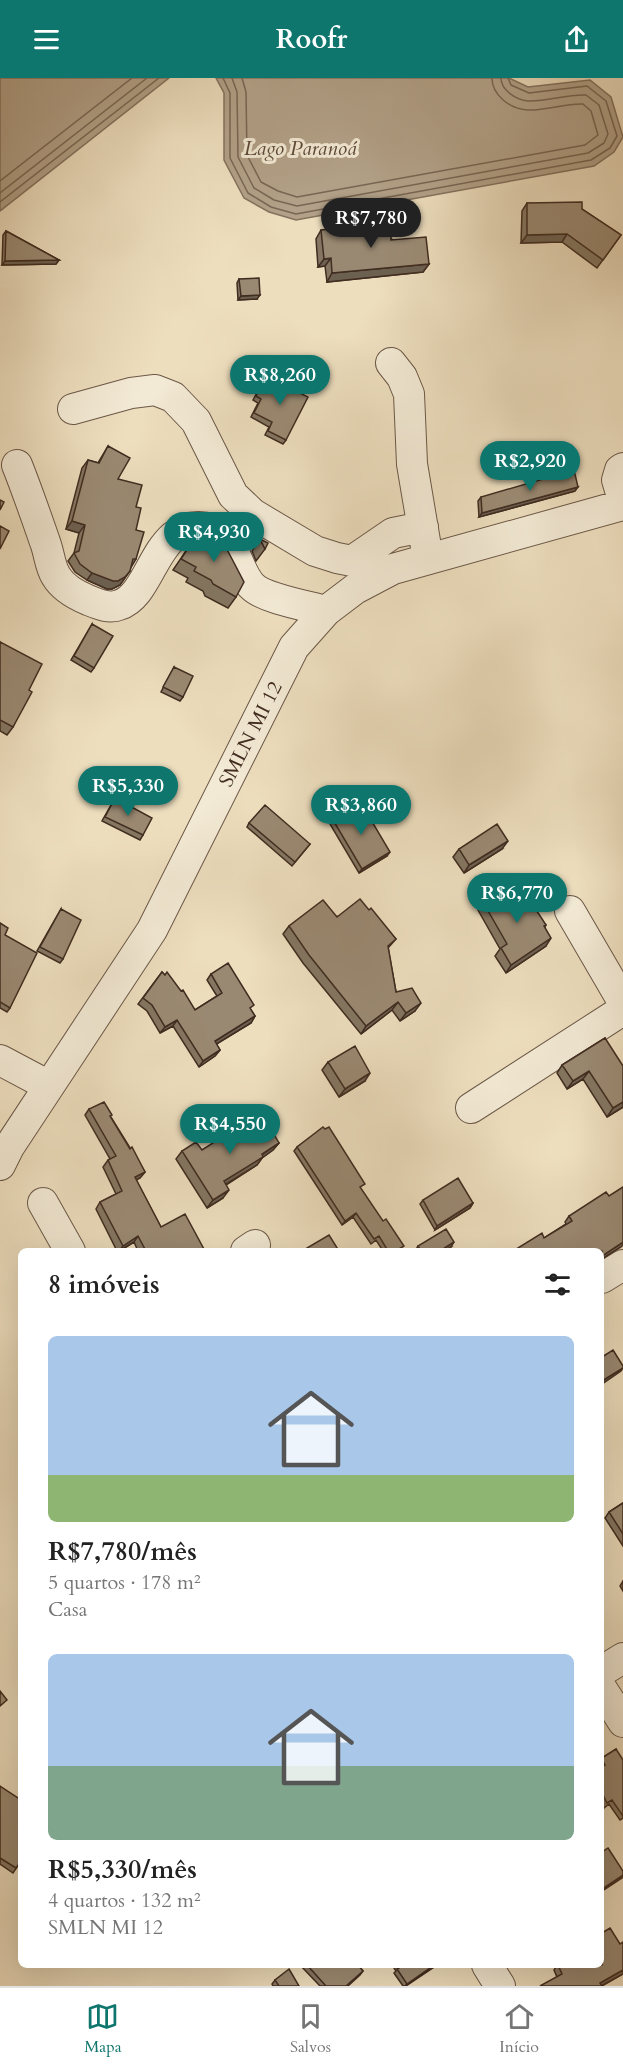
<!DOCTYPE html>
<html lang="pt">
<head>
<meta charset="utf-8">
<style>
	:root { --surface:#fff; --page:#f2f2f2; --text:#222; --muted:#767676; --line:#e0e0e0; --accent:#0f766e }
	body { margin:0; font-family:Cardo,serif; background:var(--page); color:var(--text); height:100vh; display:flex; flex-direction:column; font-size:22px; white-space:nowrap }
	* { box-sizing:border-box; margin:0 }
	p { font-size:20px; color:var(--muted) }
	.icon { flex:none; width:33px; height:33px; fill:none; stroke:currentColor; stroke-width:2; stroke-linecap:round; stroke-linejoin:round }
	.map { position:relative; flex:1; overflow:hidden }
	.sheet { position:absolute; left:18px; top:1170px; width:586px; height:720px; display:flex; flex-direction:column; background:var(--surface); border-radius:9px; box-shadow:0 6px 24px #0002 }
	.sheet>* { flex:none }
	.price { position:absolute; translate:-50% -51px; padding:0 14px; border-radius:21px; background:var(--accent); color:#fff; font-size:20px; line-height:39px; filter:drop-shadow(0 2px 3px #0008) }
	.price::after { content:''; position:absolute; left:50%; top:36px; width:18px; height:14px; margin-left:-9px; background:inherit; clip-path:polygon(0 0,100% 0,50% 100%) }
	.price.current { background:#222; color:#fff }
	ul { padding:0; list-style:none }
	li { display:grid; align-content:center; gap:12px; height:318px; padding:0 30px }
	li span { display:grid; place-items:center; height:186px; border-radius:9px; color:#555 }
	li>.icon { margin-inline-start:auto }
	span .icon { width:108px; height:108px; fill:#fffc; stroke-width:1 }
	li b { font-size:26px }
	h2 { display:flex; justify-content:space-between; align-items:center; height:72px; padding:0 30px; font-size:26px }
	header { display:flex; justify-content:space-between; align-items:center; height:78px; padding:0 30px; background:var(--accent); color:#fff; font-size:27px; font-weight:800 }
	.tabs { display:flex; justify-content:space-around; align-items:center; height:84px; border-top:2px solid var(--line); background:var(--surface); font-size:16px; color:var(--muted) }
	.tabs a { display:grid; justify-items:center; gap:3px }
	.tabs .current { color:var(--accent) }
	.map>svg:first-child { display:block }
</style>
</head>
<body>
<header><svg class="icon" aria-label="menu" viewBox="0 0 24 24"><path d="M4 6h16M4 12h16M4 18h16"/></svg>Roofr<svg class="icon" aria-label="share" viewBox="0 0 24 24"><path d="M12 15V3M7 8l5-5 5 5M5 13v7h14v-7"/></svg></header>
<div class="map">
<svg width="623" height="1908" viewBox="0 0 623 1908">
	<rect width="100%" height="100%" fill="#eddebe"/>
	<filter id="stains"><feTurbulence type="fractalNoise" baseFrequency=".00333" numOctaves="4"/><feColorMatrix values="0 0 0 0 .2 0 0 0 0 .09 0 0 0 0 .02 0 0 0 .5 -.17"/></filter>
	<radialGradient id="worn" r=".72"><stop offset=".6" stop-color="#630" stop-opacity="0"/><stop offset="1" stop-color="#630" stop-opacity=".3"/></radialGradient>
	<!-- water -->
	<path fill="#b2a188" stroke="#84725e" stroke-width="1.5" d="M0,0H169L0,133Z
		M216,0H509L528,9L590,2L611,19L623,59L614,74L594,88L296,142L269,134L244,120L224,82V15Z"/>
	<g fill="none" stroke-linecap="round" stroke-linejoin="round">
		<!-- shore -->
		<path stroke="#796654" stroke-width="1.5" d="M223,0L230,15V80L248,115L271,129L296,136L591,82L610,70L617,58L606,23L587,8L529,15L511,7L508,0
			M232,0L237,14L238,79L254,110L274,122L297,128L588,75L604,65L608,56L599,27L586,17C567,16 546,24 528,23C516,22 501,12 501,0
			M242,0L246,14L247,77L261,104L278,113L297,119L585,67L598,57L591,33L583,26C565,25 546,33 527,32C510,31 492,17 492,0
			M0,103L132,0
			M0,115L147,0
			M0,124L159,0"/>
		<!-- minor casing -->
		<g stroke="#6b5848" stroke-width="32">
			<path id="minor" d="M391,285L402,299L409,316L412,386L426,469
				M73,331L131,315L155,312L173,319L196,343L233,417L253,436L315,473L337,480L352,483L393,455L423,449
				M17,387C27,412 36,438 45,464C49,474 50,489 56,498C63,510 76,517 88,522C98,526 109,531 119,527C155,516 154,435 213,451C235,457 237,495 253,509C266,521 308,528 326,533
				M623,390L620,392L617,402L623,422
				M570,833L623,924
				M0,982L49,1008
				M471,1030L623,932
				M0,1087L9,1069L152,852L294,569L326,533L355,511L393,491L623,427
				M43,1125L70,1173
				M246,1173L255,1167
				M602,1200L623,1187
				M602,1593L623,1580
				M602,1611L623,1644
				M487,1887L500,1908"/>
		</g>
		<!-- minor -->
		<use href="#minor" stroke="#f3ead5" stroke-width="30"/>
	</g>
	<!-- wall -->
	<path fill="#847662" stroke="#402c20" stroke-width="1.5" d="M527,125L582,131L621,157L597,190L562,164L521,165L522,133Z
		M321,152L384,156L429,186L423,194L327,204L325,188L318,189L316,161Z
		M6,153L59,182L56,186L2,187L3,157Z
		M239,201L257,221L238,222L237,205Z
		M266,298L286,362L283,366L265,357L269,349L251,339L258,325L253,322Z
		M108,368L118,401L136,429V481L124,501L120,507L112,511H107L87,502L75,494L68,483L74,475L79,455L66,451L82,390L88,382L98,385Z
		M575,413L479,439L478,423L481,419Z
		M196,458L236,519L228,530L205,518L203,513L186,504L188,500L173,492Z
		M260,461L265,471L256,483L252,473Z
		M92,546L94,590L91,594L71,582Z
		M0,564L29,612L13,649L7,657L0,653Z
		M174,589L183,619L180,623L161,614Z
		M115,720L143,757L140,762L102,743Z
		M333,742L387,778L359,795L330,746Z
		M249,745L310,766L292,788L247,749Z
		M459,771H502L464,795L453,779Z
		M483,824L529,829L546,847L545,849L546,868L506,895L495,878L500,871L478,832Z
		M61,831L63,881L60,885L37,873Z
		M369,832L396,861L388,870L396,914L415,933L400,943L392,932L361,956L303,885L283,856L289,848Z
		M0,845L5,857L10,930L7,934L0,930Z
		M162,894L195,932L217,918L207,902L211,896L251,932L255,938L251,945L216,966L220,972L215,978L199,989L173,948L160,955L147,933L138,926Z
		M605,960L623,1029L607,1039L583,1001L567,1011L557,995L562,987Z
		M328,984L365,1003L339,1019L322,992Z
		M89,1031L111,1039L145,1094L140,1100L136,1102L161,1149L205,1173H138L134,1164L120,1173H117L96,1131L100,1124L116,1116L103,1089L108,1082L110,1081L85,1037Z
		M251,1046L279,1065L273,1072L262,1080L257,1087L226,1107L223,1120L207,1130L176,1081L182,1073L202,1072Z
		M325,1051L361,1111L401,1172L400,1173H383L376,1162L371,1166L353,1139L342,1147L294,1073L297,1069Z
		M423,1122L473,1125L470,1130L435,1152L420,1126Z
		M569,1138L621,1169L544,1160L566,1146L565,1144Z
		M418,1168L451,1169L444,1173H415Z
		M623,1425V1468L605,1440L609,1434Z
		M623,1503V1513L620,1508Z
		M616,1671L623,1740L620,1742L609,1726L604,1730L602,1725V1680Z
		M0,1708L21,1783L13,1795L0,1786Z
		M300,1887H358L363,1893L360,1897L348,1908H320Z
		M396,1887H437L406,1908H403L394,1895L396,1893L394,1890Z
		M557,1887L623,1896L602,1908L557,1899L554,1892Z
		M275,1902L299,1908H273L272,1906Z"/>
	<!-- shaded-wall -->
	<path fill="#6c6050" stroke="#402c20" stroke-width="1.5" d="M567,156L562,164L521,165L527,157Z
		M331,180L325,188L318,189L324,181Z
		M59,182L56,186L2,187L5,183Z
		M429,186L423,194L327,204L332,195Z
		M260,217L257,221L238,222L241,218Z
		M578,409L575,413L479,439L482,435Z
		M72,443L85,447L79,455L66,451Z
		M130,493L120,507L112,511H107L87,502L92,495Z
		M508,763L502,771L464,795L469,787Z
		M390,774L387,778L359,795L362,791Z
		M551,860L546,868L506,895L511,887Z
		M398,924L392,932L361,956L366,948Z
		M421,925L415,933L400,943L406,935Z
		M255,938L251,945L210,970L215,963Z
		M177,942L173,948L160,955L165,949Z
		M220,972L215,978L199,989L203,983Z
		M589,993L583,1001L567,1011L573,1003Z
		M370,995L365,1003L339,1019L345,1011Z
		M623,1024V1029L607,1039L613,1030Z
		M279,1065L273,1072L262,1080L257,1087L218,1111L224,1103Z
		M145,1094L140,1100L130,1105L135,1099Z
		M229,1112L223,1120L207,1130L213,1122Z
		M473,1125L470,1130L435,1152L437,1148Z
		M356,1135L353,1139L342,1147L345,1143Z
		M138,1158L134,1164L119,1173L123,1168Z
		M454,1164L451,1169L444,1173H440Z
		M623,1164V1167L621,1169L602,1181V1178Z
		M623,1290L621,1293L602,1306V1303Z
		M623,1797L622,1800L602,1813V1811Z
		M434,1887H437L405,1908L407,1906Z
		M623,1892V1896L601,1908L600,1905Z"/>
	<!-- building -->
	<path fill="#9a8972" stroke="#402c20" stroke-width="1.5" d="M582,124V131L621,157L603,182L567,156L527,157V125Z
		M383,146L384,156L391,155V162L426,159L429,186L332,195L331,180L324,181L321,152Z
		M6,153L59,182L5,183Z
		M259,200L260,217L241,218L239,201Z
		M266,298L308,319L286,362L268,353L272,344L254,335L261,321L256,318Z
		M108,368L130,380L118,401L142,407L136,429L141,430L136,452L144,454L136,481H133L130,493L125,499L118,503H113L92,495L80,486L74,475L79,473L85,447L72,443L88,382L99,385Z
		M574,392L578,409L482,435L481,419Z
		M0,422L4,424L0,432Z
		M0,448L9,453L0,471Z
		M204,455L216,456L221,460L244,504L236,519L213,506L211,502L194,493L196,489L181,481L196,458Z
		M260,461L268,465L265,471Z
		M92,546L113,558L94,590L74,578Z
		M0,564L42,586L29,612L32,614L13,649L0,642Z
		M174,589L193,598L183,619L163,609Z
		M115,720L152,740L143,757L105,739Z
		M361,725L390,774L362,791L333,742Z
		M265,727L310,766L295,784L249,745Z
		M497,746L508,763L469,787L459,771Z
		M512,806L529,829L533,827L546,847L544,848L551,860L511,887L501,870L507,866L483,824Z
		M360,821L369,832L371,830L396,861L388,868L396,914L412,910L421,925L406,935L398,924L366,948L309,877L289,848L323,822L337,839Z
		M61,831L81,842L63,881L40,869Z
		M0,845L8,850L5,857L37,875L10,930L0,924Z
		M228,885L254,927L250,930L255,938L215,963L220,972L203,983L177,942L165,949L152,927L143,920L162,894L165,897L167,894L181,913L183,912L195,932L222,915L211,896Z
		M605,960L623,988V1024L613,1030L589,993L573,1003L562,987Z
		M355,968L370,995L345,1011L328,984Z
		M104,1024L112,1037L110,1038L130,1071L132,1069L145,1094L135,1099L161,1149L185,1136L205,1173H146L138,1158L123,1168L100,1124L122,1113L108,1082L116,1078L89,1031Z
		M264,1039L279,1065L262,1076L263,1079L224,1103L229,1112L213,1122L182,1073L196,1064L202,1072L249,1042L251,1046Z
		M323,1049L325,1051L329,1049L365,1106L360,1109L383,1143L386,1141L404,1168L396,1173H388L379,1158L374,1161L356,1135L345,1143L297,1069Z
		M458,1100L473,1125L437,1148L423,1122Z
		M623,1109V1164L602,1178V1173H513L542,1155L544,1160L572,1143L569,1138L606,1114L609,1118Z
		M446,1151L454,1164L440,1173H421L418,1168Z
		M329,1157L339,1173H309L307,1170Z
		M613,1272L623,1288V1290L602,1303V1279Z
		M623,1425V1456L609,1434Z
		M0,1613L7,1622L0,1628Z
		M616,1671L623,1682V1738L612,1722L607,1725L602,1715V1689L605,1687L602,1682V1680Z
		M0,1708L21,1722V1783L16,1790L0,1780Z
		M608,1770L623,1793V1797L602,1811V1774Z
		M610,1850L620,1866L623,1864V1892L600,1905L602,1908H540L562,1896L558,1887H602V1855Z
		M307,1887H358L363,1893L346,1908H326Z
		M398,1887H434L407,1906L397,1891L399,1890Z
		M289,1891L299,1908H279L275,1902Z"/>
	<g text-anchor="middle" stroke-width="6" stroke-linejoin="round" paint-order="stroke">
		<!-- street labels -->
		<g font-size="20" fill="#402c20" stroke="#f3ead5">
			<text transform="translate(250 656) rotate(-63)" y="7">SMLN MI 12</text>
		</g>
		<!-- water labels -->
		<g font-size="21" font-style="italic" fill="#5c493a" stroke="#f3ead5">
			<text x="300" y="77">Lago Paranoá</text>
		</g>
	</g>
	<rect width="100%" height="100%" filter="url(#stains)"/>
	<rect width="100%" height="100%" fill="url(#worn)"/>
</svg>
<b class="price current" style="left:371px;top:171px">R$7,780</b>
<b class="price" style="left:280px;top:328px">R$8,260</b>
<b class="price" style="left:530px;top:414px">R$2,920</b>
<b class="price" style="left:214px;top:485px">R$4,930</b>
<b class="price" style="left:128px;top:739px">R$5,330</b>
<b class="price" style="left:361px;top:758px">R$3,860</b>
<b class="price" style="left:517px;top:846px">R$6,770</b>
<b class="price" style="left:230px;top:1077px">R$4,550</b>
<section class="sheet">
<h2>8 imóveis<svg class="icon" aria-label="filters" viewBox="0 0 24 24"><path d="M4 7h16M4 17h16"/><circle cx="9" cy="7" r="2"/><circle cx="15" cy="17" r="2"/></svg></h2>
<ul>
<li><span style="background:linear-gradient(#a9c7e8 75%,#8fb573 0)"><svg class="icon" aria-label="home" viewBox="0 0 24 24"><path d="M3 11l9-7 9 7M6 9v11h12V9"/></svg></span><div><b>R$7,780/mês</b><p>5 quartos · 178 m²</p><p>Casa</p></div></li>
<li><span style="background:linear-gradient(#a9c7e8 60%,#7fa58c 0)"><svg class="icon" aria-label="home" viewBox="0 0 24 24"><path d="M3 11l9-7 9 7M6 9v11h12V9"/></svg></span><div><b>R$5,330/mês</b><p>4 quartos · 132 m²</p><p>SMLN MI 12</p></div></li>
</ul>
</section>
</div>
<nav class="tabs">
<a class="current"><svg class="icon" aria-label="map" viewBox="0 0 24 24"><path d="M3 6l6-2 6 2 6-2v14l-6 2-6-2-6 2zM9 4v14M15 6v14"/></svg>Mapa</a>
<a><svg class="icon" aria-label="saved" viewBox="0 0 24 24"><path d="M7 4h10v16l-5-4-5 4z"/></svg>Salvos</a>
<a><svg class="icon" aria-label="home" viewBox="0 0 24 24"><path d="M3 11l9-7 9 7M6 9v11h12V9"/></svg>Início</a>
</nav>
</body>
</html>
